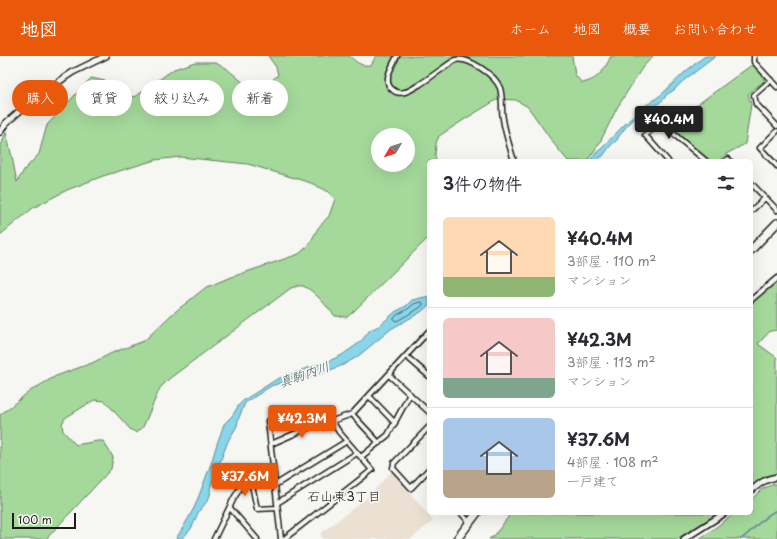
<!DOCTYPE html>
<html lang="ja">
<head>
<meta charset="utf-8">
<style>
	:root { --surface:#fff; --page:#f7f7f7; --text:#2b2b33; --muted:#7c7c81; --line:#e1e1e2; --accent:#ea580c }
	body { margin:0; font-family:"Playpen Sans","Klee One",sans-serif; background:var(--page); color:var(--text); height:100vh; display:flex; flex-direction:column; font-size:15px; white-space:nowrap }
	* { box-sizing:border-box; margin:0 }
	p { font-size:13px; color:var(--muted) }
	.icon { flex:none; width:22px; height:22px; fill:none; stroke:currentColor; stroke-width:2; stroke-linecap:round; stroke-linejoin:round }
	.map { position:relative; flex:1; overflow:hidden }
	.details { position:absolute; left:427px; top:103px; width:326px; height:356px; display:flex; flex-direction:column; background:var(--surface); border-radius:6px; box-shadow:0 4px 16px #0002 }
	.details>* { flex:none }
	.top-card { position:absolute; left:12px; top:24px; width:355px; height:36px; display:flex; gap:8px }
	.needle { width:26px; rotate:231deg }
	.fabs { position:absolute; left:371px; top:72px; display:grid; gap:8px }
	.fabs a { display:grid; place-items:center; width:44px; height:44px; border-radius:50%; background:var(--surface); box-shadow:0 4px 16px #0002; font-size:20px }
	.scale { position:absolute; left:12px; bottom:10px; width:64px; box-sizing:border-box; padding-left:4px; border:2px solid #1c1c1c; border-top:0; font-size:11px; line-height:14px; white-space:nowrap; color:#1c1c1c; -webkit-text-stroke:3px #f6f6f2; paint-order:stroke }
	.price { position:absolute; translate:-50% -34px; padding:0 9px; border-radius:4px; background:var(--accent); color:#fff; font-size:13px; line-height:26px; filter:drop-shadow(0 1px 2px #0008) }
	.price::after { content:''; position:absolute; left:50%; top:24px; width:12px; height:9px; margin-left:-6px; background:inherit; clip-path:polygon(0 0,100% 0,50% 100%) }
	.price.active { background:#222; color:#fff }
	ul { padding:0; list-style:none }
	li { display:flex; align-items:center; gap:12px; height:100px; padding:0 16px }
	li+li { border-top:1px solid var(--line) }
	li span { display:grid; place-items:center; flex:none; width:112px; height:80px; border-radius:6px; color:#555 }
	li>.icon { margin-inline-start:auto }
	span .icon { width:48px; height:48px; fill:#fffc; stroke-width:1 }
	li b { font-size:17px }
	h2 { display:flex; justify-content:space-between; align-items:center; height:48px; padding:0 16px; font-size:17px }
	.pill { padding:0 14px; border-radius:18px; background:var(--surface); box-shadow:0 4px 16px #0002; font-size:14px; line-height:36px }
	.pill.active { background:var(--accent); color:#fff }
	header { display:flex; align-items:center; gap:24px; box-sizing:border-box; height:56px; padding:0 20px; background:var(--accent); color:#fff }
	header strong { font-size:19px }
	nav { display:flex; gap:22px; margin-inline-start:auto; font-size:14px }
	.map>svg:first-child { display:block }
</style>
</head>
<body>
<header>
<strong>地図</strong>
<nav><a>ホーム</a><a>地図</a><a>概要</a><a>お問い合わせ</a></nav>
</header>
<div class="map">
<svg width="777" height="483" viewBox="0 0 777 483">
	<rect width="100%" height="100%" fill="#f6f6f2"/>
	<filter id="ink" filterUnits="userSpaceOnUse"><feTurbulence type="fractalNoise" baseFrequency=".025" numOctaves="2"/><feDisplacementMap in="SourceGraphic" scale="8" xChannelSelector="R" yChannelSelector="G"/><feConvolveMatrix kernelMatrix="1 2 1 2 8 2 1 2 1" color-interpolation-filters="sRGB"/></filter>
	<g filter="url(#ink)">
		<!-- built -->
		<path fill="#ece0d2" d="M392,415L433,465L411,483H323L320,478L368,441Z"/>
		<!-- green -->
		<path fill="#a5d99b" stroke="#607a5c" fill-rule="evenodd" d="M268,0H350C357,7 360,10 371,9L376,0H572L575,19L582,27C598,24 604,15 611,0H653L642,12L617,52L599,88L587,105H568L554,88L528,51L516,44L498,43L465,63L439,80L436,87L435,100L436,105H429V181L354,255L347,261L335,260C328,252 313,233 303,230C299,229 295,231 291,232L170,322L160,332L143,371L137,377L130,373L105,345L94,344L65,362L62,368L63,375L76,389L97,385H103L113,401L111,413L46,483H0V359L30,335L56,320L92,307L114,296L144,285L171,259L205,232L226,223L299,198L309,189L318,172L329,160L335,143L329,136L311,127L248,108L180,101L155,104L103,120L67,134L33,152L0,179V92L6,76L12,101L17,126L24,114L39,98L47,69L91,22L105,25L123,39L135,41L174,13L195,6H216L226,12L246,29L260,30L271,25L278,19L276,11ZM378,79H408V109H378Z
			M753,8L764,21V25L748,38L751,48L745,88L726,98L718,105H710L670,71L672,67Z
			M777,226V274L770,275L758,288L776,301L777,303V418C765,419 760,423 751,432V247L762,237Z
			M774,428H777V483H699L711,475L735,457H751V444L762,433Z
			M511,457H719L677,483H489L495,479Z"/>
		<!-- water -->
		<path fill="#89d5e9" stroke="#5d8b97" d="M705,0H716L683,25L674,34L666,39L664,43L659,47L653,51L648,53L634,63L626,71L619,80L617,84L611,89L603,100L599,102L596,105H589L597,96L601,93L623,70L644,50L650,47L662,38L685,16Z
			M429,240V249L421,256L391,273L357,301L343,309L315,320L284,326L271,330L245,347L238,364L237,370L228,385L210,432C213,442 203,449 198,457C195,462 194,469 190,474C188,477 184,480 181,483H176L188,463L195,450L211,408L216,391L224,368L232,360L239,349L244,344L277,323L307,312L327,306L342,299L355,290L362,284L370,274L379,270L395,256L406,250L412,244Z"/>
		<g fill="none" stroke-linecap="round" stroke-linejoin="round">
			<!-- shore -->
			<path stroke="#48666e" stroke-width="1" d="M421,246L423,247V249L418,253L397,265L394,264V262L397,259L408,253L414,248Z"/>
			<!-- stream -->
			<path stroke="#5d8b97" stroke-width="1.5" d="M741,483C754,474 763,460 777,454"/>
			<!-- minor casing -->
			<g stroke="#1c1c1c" stroke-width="7">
				<path id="minor" d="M397,0C393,9 381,26 393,34C396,37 401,37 405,36C410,35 415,31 419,29C431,21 443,12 455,4C469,1 495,19 500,32C503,41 501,54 503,63C505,77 510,91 514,105
					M754,0V6L777,31
					M771,24L754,39L756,48L777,70
					M777,75L760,92L777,110
					M668,105L645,79C652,73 655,70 664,70L706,105
					M726,105L728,103L730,105
					M751,127L777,154
					M751,155L765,142
					M751,244L777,222
					M406,300L429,320
					M389,319L429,356
					M369,340L395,367
					M352,358L379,387
					M268,365L281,483
					M429,371L394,407L393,412L411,432L429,413
					M271,388L326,364L332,365L352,358L428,276
					M361,401L388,379L410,338
					M275,429L347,385
					M277,447L357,397
					M230,452L257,483
					M461,457L470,467
					M214,483L234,442L242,429L248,428L252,429L257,453L277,452
					M284,483L372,414L339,376L332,365"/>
			</g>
			<!-- tertiary casing -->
			<g stroke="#1c1c1c" stroke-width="8">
				<path id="tertiary" d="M0,76L6,67L22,53L64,22L73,16L106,0
					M751,435C760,427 765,423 777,421
					M684,483L725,457"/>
			</g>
			<!-- trunk casing -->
			<g stroke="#1c1c1c" stroke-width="10">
				<path id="trunk" d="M751,194L777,167
					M457,483L477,457"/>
			</g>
			<!-- minor -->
			<use href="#minor" stroke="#f6f6f2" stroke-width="4"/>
			<!-- tertiary -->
			<use href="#tertiary" stroke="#f6f6f2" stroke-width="5"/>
			<!-- trunk -->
			<use href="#trunk" stroke="#f6f6f2" stroke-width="7"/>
		</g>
	</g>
	<g text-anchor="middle" stroke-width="3.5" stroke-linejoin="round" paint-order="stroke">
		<!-- water labels -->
		<g font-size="13" font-style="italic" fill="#425d64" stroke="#f6f6f2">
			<text transform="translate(304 318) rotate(-19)" y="5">真駒内川</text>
		</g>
		<!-- neighbourhood labels -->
		<g font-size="13" fill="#1c1c1c" stroke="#f6f6f2">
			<text x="344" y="445">石山東3丁目</text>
		</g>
	</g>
</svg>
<div class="fabs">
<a><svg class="needle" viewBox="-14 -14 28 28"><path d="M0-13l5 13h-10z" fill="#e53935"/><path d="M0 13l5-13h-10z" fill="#7c7c81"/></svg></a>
</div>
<div class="scale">100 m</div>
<b class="price active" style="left:669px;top:84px">¥40.4M</b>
<b class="price" style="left:302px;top:383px">¥42.3M</b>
<b class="price" style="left:245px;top:441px">¥37.6M</b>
<div class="top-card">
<a class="pill active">購入</a>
<a class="pill">賃貸</a>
<a class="pill">絞り込み</a>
<a class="pill">新着</a>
</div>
<section class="details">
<h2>3件の物件<svg class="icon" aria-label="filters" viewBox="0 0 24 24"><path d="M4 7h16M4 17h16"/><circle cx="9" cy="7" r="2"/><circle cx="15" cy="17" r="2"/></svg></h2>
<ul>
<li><span style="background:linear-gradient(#ffd9b3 75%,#8fb573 0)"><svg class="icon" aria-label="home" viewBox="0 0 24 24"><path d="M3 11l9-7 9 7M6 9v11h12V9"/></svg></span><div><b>¥40.4M</b><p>3部屋 · 110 m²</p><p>マンション</p></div></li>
<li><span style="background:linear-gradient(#f6c9c9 75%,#7fa58c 0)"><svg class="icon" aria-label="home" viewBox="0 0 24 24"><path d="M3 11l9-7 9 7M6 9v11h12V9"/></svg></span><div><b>¥42.3M</b><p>3部屋 · 113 m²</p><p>マンション</p></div></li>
<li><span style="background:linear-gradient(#a9c7e8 65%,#b9a48a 0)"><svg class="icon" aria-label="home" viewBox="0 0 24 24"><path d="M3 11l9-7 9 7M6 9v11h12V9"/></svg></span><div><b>¥37.6M</b><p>4部屋 · 108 m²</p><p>一戸建て</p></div></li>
</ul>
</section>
</div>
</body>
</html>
